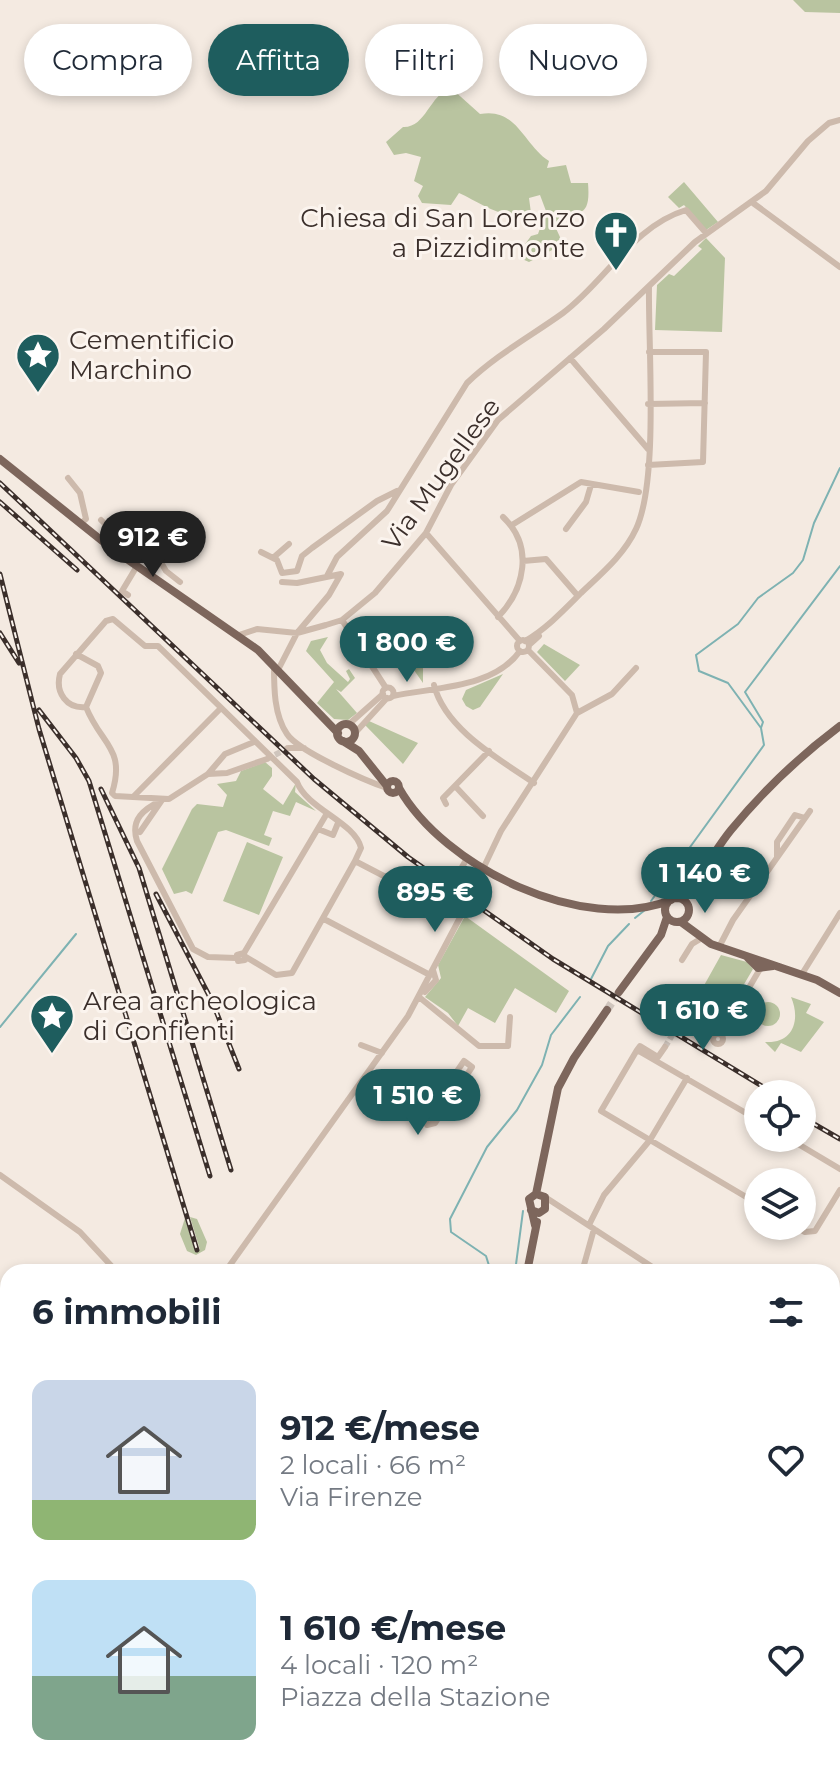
<!DOCTYPE html>
<html lang="it">
<head>
<meta charset="utf-8">
<style>
	:root { --surface:#fff; --page:#f2f2f3; --text:#1f2937; --muted:#747a83; --accent:#1e5d5e }
	body { margin:0; font-family:Montserrat,sans-serif; background:var(--page); color:var(--text); height:100vh; display:flex; flex-direction:column; font-size:30px; white-space:nowrap }
	* { box-sizing:border-box; margin:0 }
	p { font-size:26px; color:var(--muted) }
	.icon { flex:none; width:44px; height:44px; fill:none; stroke:currentColor; stroke-width:2; stroke-linecap:round; stroke-linejoin:round }
	.map { position:relative; flex:1; overflow:hidden }
	.panel { position:absolute; left:0px; top:1264px; width:840px; height:514px; display:flex; flex-direction:column; background:var(--surface); border-radius:24px 24px 0 0; box-shadow:0 4px 12px #0003 }
	.panel>* { flex:none }
	.banner { position:absolute; left:24px; top:24px; width:792px; height:72px; display:flex; gap:16px }
	.buttons { position:absolute; left:744px; top:1080px; display:grid; gap:16px }
	.buttons a { display:grid; place-items:center; width:72px; height:72px; border-radius:50%; background:var(--surface); box-shadow:0 4px 12px #0003; font-size:40px }
	.price { position:absolute; translate:-50% -68px; padding:0 18px; border-radius:28px; background:var(--accent); color:#fff; font-size:26px; line-height:52px; filter:drop-shadow(0 2px 4px #0008) }
	.price::after { content:''; position:absolute; left:50%; top:48px; width:24px; height:18px; margin-left:-12px; background:inherit; clip-path:polygon(0 0,100% 0,50% 100%) }
	.price.on { background:#222; color:#fff }
	ul { padding:0; list-style:none }
	li { display:flex; align-items:center; gap:24px; height:200px; padding:0 32px }
	li span { display:grid; place-items:center; flex:none; width:224px; height:160px; border-radius:16px; color:#555 }
	li>.icon { margin-inline-start:auto }
	span .icon { width:96px; height:96px; fill:#fffc; stroke-width:1 }
	li b { font-size:34px }
	h2 { display:flex; justify-content:space-between; align-items:center; height:96px; padding:0 32px; font-size:34px }
	.tag { padding:0 28px; border-radius:36px; background:var(--surface); box-shadow:0 4px 12px #0003; font-size:28px; line-height:72px }
	.tag.on { background:var(--accent); color:#fff }
	.map>svg:first-child { display:block }
</style>
</head>
<body>
<div class="map">
<svg width="840" height="1777" viewBox="0 0 840 1777">
	<rect width="100%" height="100%" fill="#f4eae1"/>
	<!-- green -->
	<path fill="#b9c4a0" d="M793,0H840V13L805,12Z
		M451,88L480,114C517,107 523,144 549,161L547,168L566,165L571,183H588C591,220 579,209 554,224L565,248L554,249L529,262L522,259L523,247L531,236L538,234L546,211L540,195L529,198L531,213C505,222 483,204 459,193L451,205L422,203L418,196L423,186L414,181L421,157L406,153L394,155L386,142L403,127C426,128 429,95 451,88Z
		M684,182L718,222L706,230L684,205L679,208L668,197Z
		M706,238L725,258L722,332L655,330L657,285L669,274L674,276L702,249L698,246Z
		M414,632L423,640V683L397,646Z
		M328,637L320,650L327,663L348,682L350,679L346,671L349,669L355,678L341,692L336,689L357,713L348,720L334,719L317,703L334,682L306,651L311,641Z
		M544,644L580,665L565,681L537,652Z
		M503,674L480,707L473,710L466,706L462,699L466,690Z
		M369,721L418,743L403,764L365,725Z
		M265,762L272,768V776L263,789L283,805L296,783L295,792L316,811L296,802L290,816L273,811L264,835L272,838L269,846L226,830L218,832L192,894L186,891L174,894L162,869L192,809L197,804L223,807L227,795L217,784L236,781L241,771Z
		M247,842L283,857L259,915L223,901Z
		M465,916L569,991L556,1013L515,988L495,1023L468,1008L458,1026L448,1013L425,997L441,978L438,965Z
		M721,955L747,962L753,969L719,1027L714,1028L686,1014L694,1003L700,1006L703,1001L697,998Z
		M791,997L811,1004L806,1013L824,1022L801,1052L781,1043L775,1052L765,1042C793,1044 801,1020 791,997Z
		M756 1014a12 12 0 1 1 24 0a12 12 0 1 1-24 0Z
		M190,1217L197,1219L207,1242L205,1250L196,1255L187,1251L180,1234L185,1218L195,1251L200,1250Z
		M0,1391L8,1395V1547L0,1542Z"/>
	<!-- water -->
	<path fill="#7eb2b2" d="M6,1428H8V1515L0,1510V1436Z"/>
	<g fill="none" stroke-linecap="round" stroke-linejoin="round">
		<!-- stream -->
		<path stroke="#7eb2b2" stroke-width="2" d="M761,728L763,722L745,692L840,566
			M651,901L764,745L761,728L728,683L699,671L696,655L738,624L758,598L793,573L803,560L814,523L840,468
			M635,918L645,910
			M591,979L608,946L629,924
			M0,1027L76,934
			M491,1272L486,1256L451,1232L450,1219L487,1147L517,1110L542,1065L551,1035L580,997
			M515,1272L523,1211
			M174,1777L178,1770
			M219,1777L223,1770"/>
		<!-- minor-tunnel -->
		<path stroke="#cfc5bd" stroke-width="6" stroke-dasharray="6 3" stroke-linecap="butt" d="M267,759L288,748
			M665,1047L674,1032"/>
		<!-- major-tunnel -->
		<path stroke="#cfc5bd" stroke-width="8" stroke-dasharray="8 4" stroke-linecap="butt" d="M607,1010L619,992"/>
		<!-- minor -->
		<path stroke="#cdbaac" stroke-width="6" d="M753,203L840,267
			M570,358L648,449
			M648,404L705,403
			M648,465L703,462L706,352H649
			M68,478L80,493L86,519L80,524
			M101,520L119,538L159,559L166,571L180,582
			M512,525L581,482L639,492
			M566,529L586,502L591,485
			M426,533L520,641
			M261,552L277,560L282,573L297,571
			M274,557L289,544
			M523,561L546,559L578,596
			M134,564L152,538L180,549L171,532
			M297,571L302,556L312,548L377,501L397,491
			M327,576L337,557L387,511L467,383C496,355 531,336 563,313C605,282 633,226 686,210L706,233
			M128,595L122,591L137,566
			M498,617C525,589 534,546 503,517
			M342,620L386,688
			M239,635L257,629L297,633L326,625L342,620L375,593L426,533L451,485L498,420L604,329L695,242L766,191L808,141L829,123L840,120
			M517 646a6 6 0 1 1 12 0a6 6 0 1 1-12 0Z
			M525,641C546,629 564,610 581,593C601,574 624,555 636,529C659,480 648,346 649,287
			M529,645L539,636
			M76,654L98,666L101,673L86,707
			M274,666C274,688 274,715 287,734C298,751 366,781 387,788
			M278,670L297,633L329,595L341,574L297,583L282,582
			M434,685C445,729 499,759 534,783
			M382.5 693a5.5 5.5 0 1 1 11 0a5.5 5.5 0 1 1-11 0Z
			M393,696C434,687 493,689 520,651
			M577,713L612,694L636,668
			M348,725L383,694
			M355,733L387,698
			M288,748H304
			M208,774L227,773L267,759
			M455,786L483,816
			M134,796L221,708
			M162,800C144,809 130,819 137,841L193,949L208,957L236,958
			M446,804L443,798L489,751
			M318,829L333,835L338,823
			M140,832L162,800
			M777,857V842L795,815L805,818
			M466,860L462,867L478,878L470,899
			M355,861L403,886
			M482,871L501,831L577,713L572,695L528,650
			M324,919L430,975
			M719,947L733,920L810,811
			M244,953L245,960L238,961L237,955L244,953L326,815
			M246,957L276,975L292,973L355,861L361,848C355,822 307,809 297,782L158,646H145L113,619L106,621L60,674C55,693 67,709 86,707C101,745 126,748 112,793L115,796L169,799L208,774L225,754L254,742
			M682,960L692,944L702,938
			M802,974L840,913
			M425,992L436,980L433,970
			M419,997L479,1046H508L510,1017
			M674,1032L683,1016L715,1035
			M713 1039a5 5 0 1 1 10 0a5 5 0 1 1-10 0Z
			M721,1035L760,969
			M361,1045L382,1053
			M637,1050L601,1111L758,1204
			M637,1050L758,1120
			M637,1050L640,1046L658,1057L665,1047
			M464,1061L472,1067L435,1123L427,1125L425,1118Z
			M360,1085L424,1121
			M788,1138L840,1169
			M0,1175L80,1232L117,1272
			M545,1197L660,1272
			M589,1225L604,1195L650,1140L687,1078
			M794,1226L805,1232L815,1231L840,1190
			M225,1272L408,1016L464,910
			M582,1272L594,1229
			M832,1388L840,1394
			M832,1523L840,1511
			M832,1529L840,1532
			M832,1555L840,1541
			M0,1560L8,1565
			M8,1722V1740
			M734,1770L744,1777
			M12,1777L14,1770
			M671,1777L676,1770"/>
		<!-- major -->
		<path stroke="#7d665c" stroke-width="8" d="M0,459L111,548L258,650L338,733
			M337 733a9 9 0 1 1 18 0a9 9 0 1 1-18 0Z
			M343,741L359,751L387,786
			M387 787a6 6 0 1 1 12 0a6 6 0 1 1-12 0Z
			M399,788C444,868 584,935 671,900
			M665 910a12 12 0 1 1 24 0a12 12 0 1 1-24 0Z
			M677,898C700,881 713,852 731,830C763,791 800,756 840,726
			M681,922L711,944L817,980L840,993
			M748,958L758,968L773,966
			M619,992L661,935L667,917
			M536,1194L558,1088L574,1058L607,1010
			M531,1210L539,1213L545,1209V1197L536,1194L529,1199L535,1225
			M527,1272L537,1222
			M354,1770L362,1777"/>
		<!-- highway -->
		<path stroke="#5c4942" stroke-width="10" d="M0,1327L8,1329
			M832,1675L840,1681
			M832,1686L840,1690"/>
		<!-- rail casing -->
		<g stroke="#3b2f2b" stroke-width="5">
			<path id="rail" d="M0,483L314,779L408,857L553,959L775,1094
				M0,502L77,570
				M0,574L39,729L197,1250
				M0,633L19,663
				M39,710L76,758L89,781L210,1176
				M101,789L139,868L231,1170
				M156,894L212,1001L239,1069
				M802,1117L840,1139"/>
		</g>
		<!-- rail -->
		<use href="#rail" stroke="#fbf4ee" stroke-width="2" stroke-dasharray="6" stroke-linecap="butt"/>
	</g>
	<!-- icons -->
	<defs>
		<g id="church-pin" transform="scale(2.3)"><path d="M0 17L-7.5 6A9.5 9.5 0 1 1 7.5 6Z" fill="#1e5d5e" stroke="#fbf4ee"/><path d="M-1.2-6h2.4v3.5h3.3v2.4h-3.3V6h-2.4V-.1h-3.3v-2.4h3.3Z" fill="#fff"/></g>
		<g id="sight-pin" transform="scale(2.3)"><path d="M0 17L-7.5 6A9.5 9.5 0 1 1 7.5 6Z" fill="#1e5d5e" stroke="#fbf4ee"/><path d="M0-6L1.8-2.2L6-1.7L2.9 1.2L3.7 5.4L0 3.3L-3.7 5.4L-2.9 1.2L-6-1.7L-1.8-2.2Z" fill="#fff"/></g>
	</defs>
	<g fill-rule="evenodd">
		<use href="#church-pin" x="616" y="233"/>
		<use href="#sight-pin" x="38" y="355"/>
		<use href="#sight-pin" x="52" y="1016"/>
	</g>
	<g text-anchor="middle" stroke-width="6" stroke-linejoin="round" paint-order="stroke">
		<!-- poi labels -->
		<g font-size="26" fill="#3b2f2b" stroke="#fbf4ee" text-anchor="start">
			<text x="585" y="227" text-anchor="end">Chiesa di San Lorenzo<tspan x="585" dy="30">a Pizzidimonte</tspan></text>
			<text x="69" y="349">Cementificio<tspan x="69" dy="30">Marchino</tspan></text>
			<text x="83" y="1010">Area archeologica<tspan x="83" dy="30">di Gonfienti</tspan></text>
		</g>
		<!-- street labels -->
		<g font-size="26" fill="#3b2f2b" stroke="#fbf4ee">
			<text transform="translate(441 474) rotate(-54)" y="9">Via Mugellese</text>
		</g>
	</g>
</svg>
<div class="buttons">
<a><svg class="icon" aria-label="locate" viewBox="0 0 24 24"><circle cx="12" cy="12" r="6"/><path d="M12 2v4M12 18v4M2 12h4M18 12h4"/></svg></a>
<a><svg class="icon" aria-label="layers" viewBox="0 0 24 24"><path d="M12 4l9 5-9 5-9-5zM3 14l9 5 9-5"/></svg></a>
</div>
<b class="price on" style="left:153px;top:579px">912 €</b>
<b class="price" style="left:407px;top:684px">1 800 €</b>
<b class="price" style="left:705px;top:915px">1 140 €</b>
<b class="price" style="left:435px;top:934px">895 €</b>
<b class="price" style="left:703px;top:1052px">1 610 €</b>
<b class="price" style="left:418px;top:1137px">1 510 €</b>
<div class="banner">
<a class="tag">Compra</a>
<a class="tag on">Affitta</a>
<a class="tag">Filtri</a>
<a class="tag">Nuovo</a>
</div>
<section class="panel">
<h2>6 immobili<svg class="icon" aria-label="filters" viewBox="0 0 24 24"><path d="M4 7h16M4 17h16"/><circle cx="9" cy="7" r="2"/><circle cx="15" cy="17" r="2"/></svg></h2>
<ul>
<li><span style="background:linear-gradient(#c9d6e8 75%,#8fb573 0)"><svg class="icon" aria-label="home" viewBox="0 0 24 24"><path d="M3 11l9-7 9 7M6 9v11h12V9"/></svg></span><div><b>912 €/mese</b><p>2 locali · 66 m²</p><p>Via Firenze</p></div><svg class="icon" aria-label="heart" viewBox="0 0 24 24"><path d="M12 20l-8-8c-3-5 5-10 8-4 3-6 11-1 8 4z"/></svg></li>
<li><span style="background:linear-gradient(#bfe0f5 60%,#7fa58c 0)"><svg class="icon" aria-label="home" viewBox="0 0 24 24"><path d="M3 11l9-7 9 7M6 9v11h12V9"/></svg></span><div><b>1 610 €/mese</b><p>4 locali · 120 m²</p><p>Piazza della Stazione</p></div><svg class="icon" aria-label="heart" viewBox="0 0 24 24"><path d="M12 20l-8-8c-3-5 5-10 8-4 3-6 11-1 8 4z"/></svg></li>
</ul>
</section>
</div>
</body>
</html>
